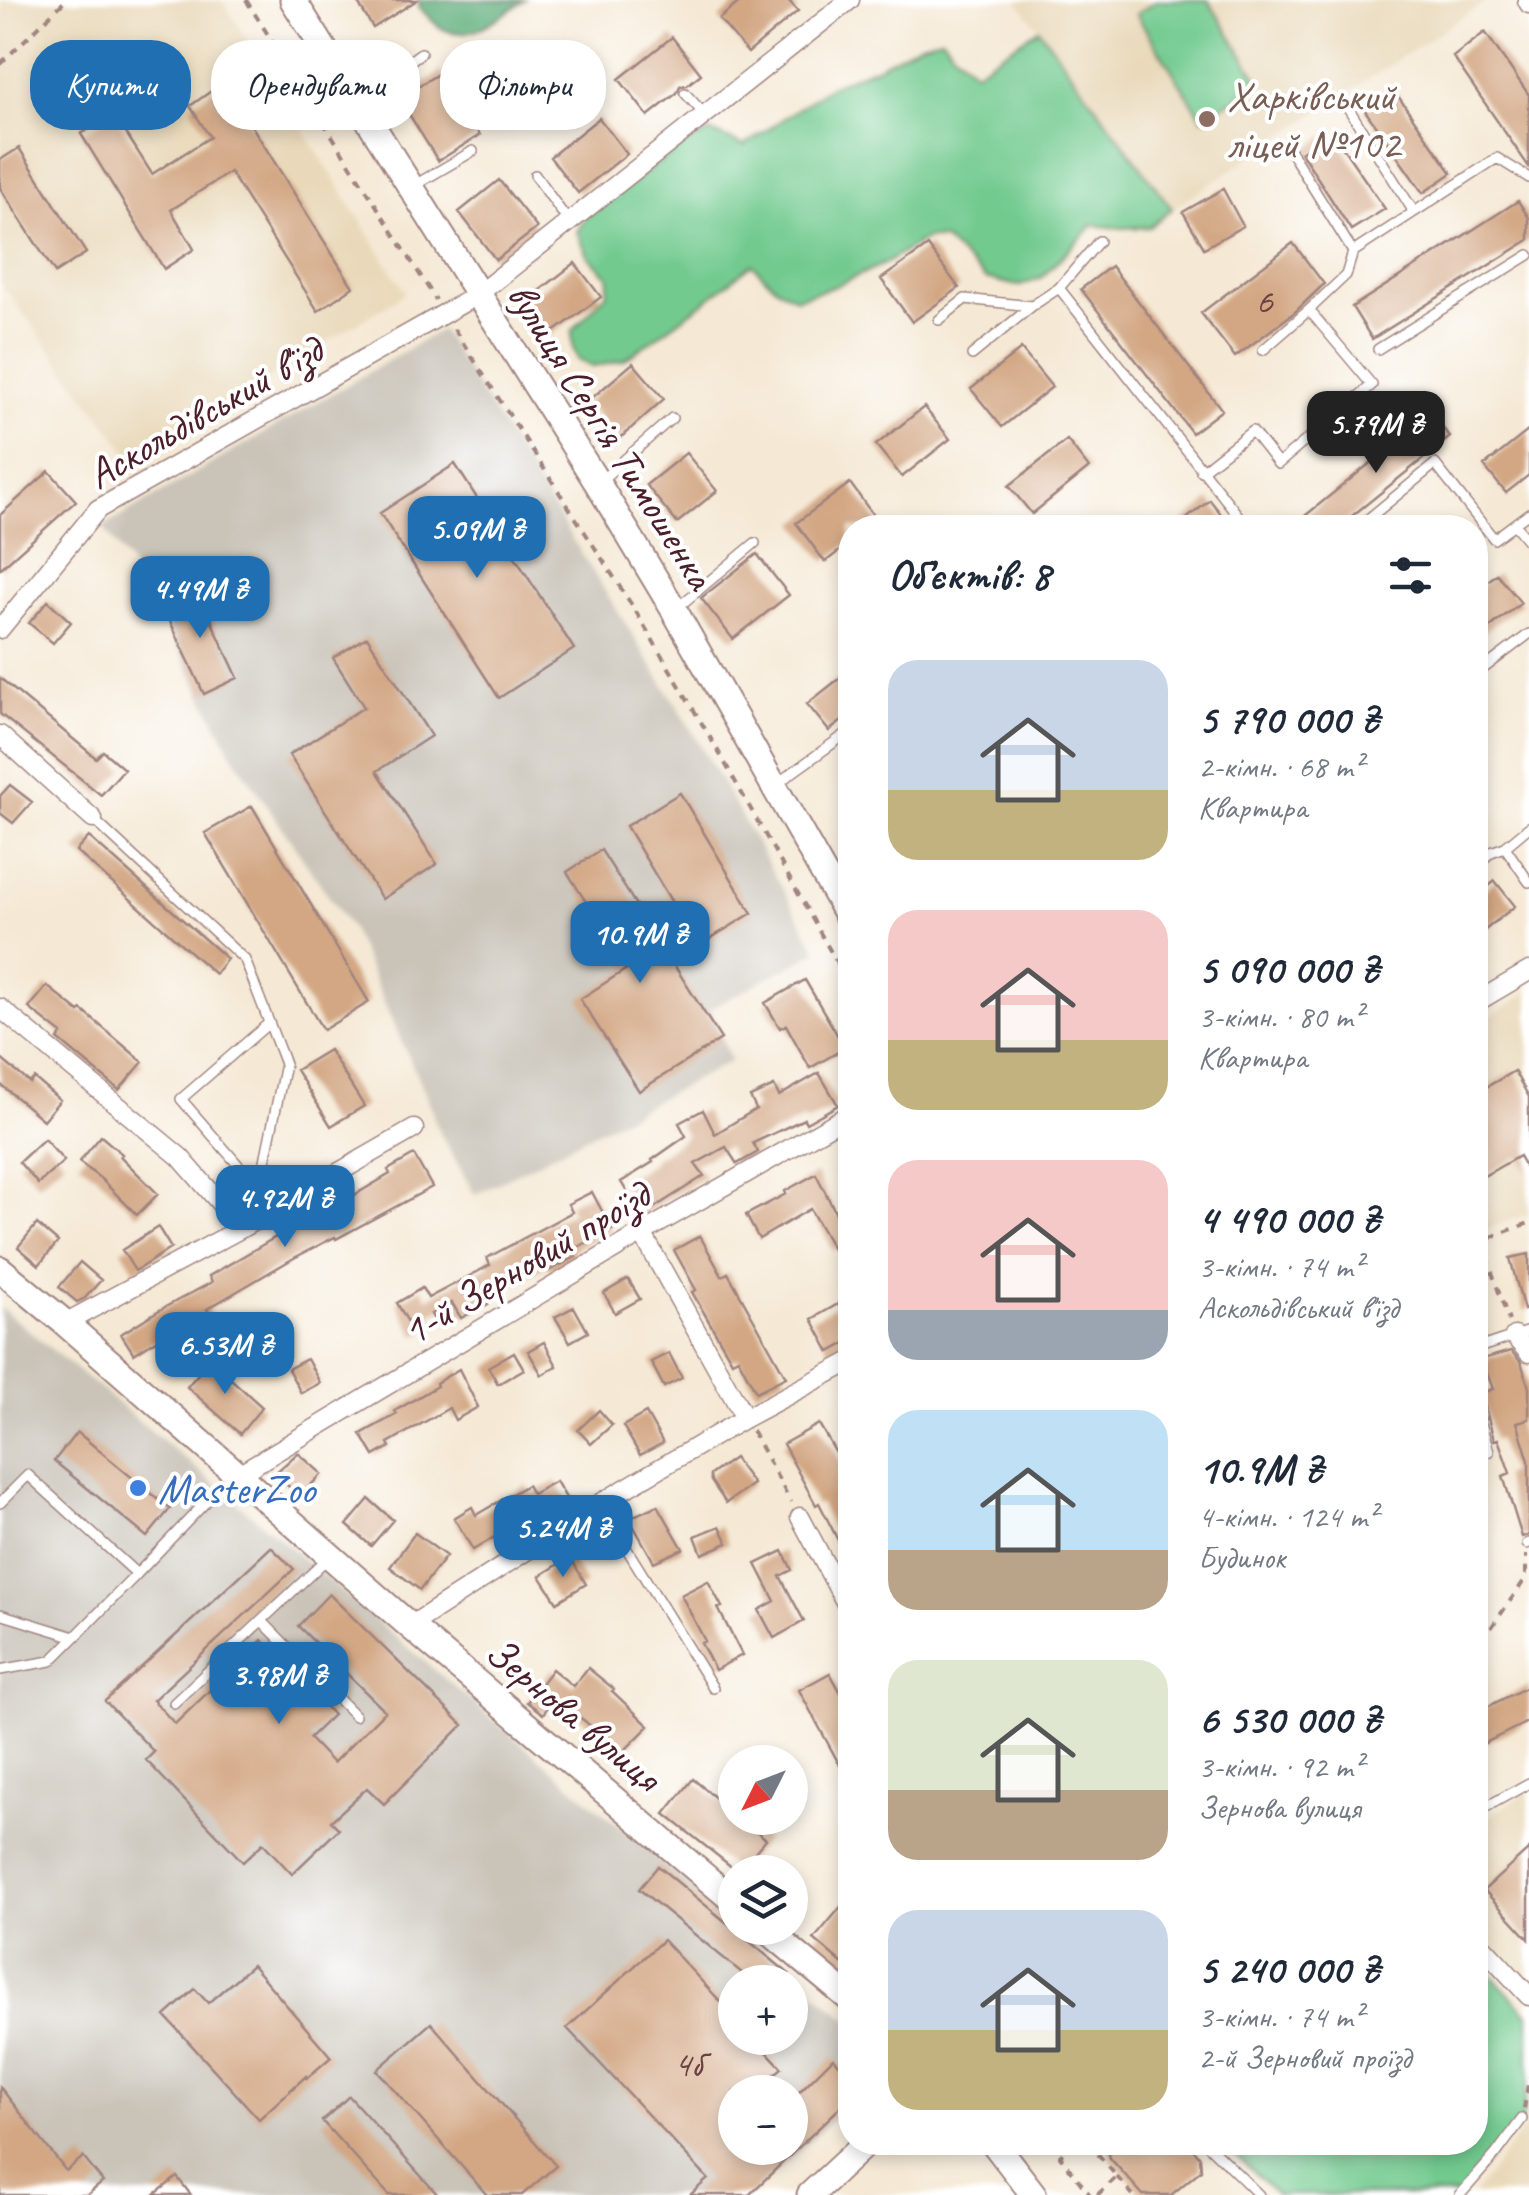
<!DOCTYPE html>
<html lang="uk">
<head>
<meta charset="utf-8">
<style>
	:root { --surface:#fff; --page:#f6f6f7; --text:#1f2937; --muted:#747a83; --accent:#1f6fb2 }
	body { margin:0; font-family:Caveat,sans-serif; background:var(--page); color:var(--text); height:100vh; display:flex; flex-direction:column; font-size:38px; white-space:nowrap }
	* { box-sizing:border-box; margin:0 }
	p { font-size:32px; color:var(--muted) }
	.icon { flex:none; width:55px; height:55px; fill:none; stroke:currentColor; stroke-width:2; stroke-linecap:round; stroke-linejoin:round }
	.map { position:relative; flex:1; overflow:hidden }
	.details { position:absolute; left:838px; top:515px; width:650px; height:1640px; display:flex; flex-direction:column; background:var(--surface); border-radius:40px; box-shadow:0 5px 15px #0003 }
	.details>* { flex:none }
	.hud { position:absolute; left:30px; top:40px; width:658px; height:90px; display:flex; gap:20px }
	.needle { width:65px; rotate:228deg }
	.controls { position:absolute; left:718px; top:1745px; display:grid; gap:20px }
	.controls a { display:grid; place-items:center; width:90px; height:90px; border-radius:50%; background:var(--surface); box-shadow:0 5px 15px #0003; font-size:50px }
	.price { position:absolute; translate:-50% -85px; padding:0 22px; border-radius:20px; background:var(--accent); color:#fff; font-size:32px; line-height:65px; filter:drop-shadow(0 2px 5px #0008) }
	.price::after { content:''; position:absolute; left:50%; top:60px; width:30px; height:22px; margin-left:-15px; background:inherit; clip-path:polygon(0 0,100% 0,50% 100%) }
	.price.selected { background:#222; color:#fff }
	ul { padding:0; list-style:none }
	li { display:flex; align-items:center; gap:30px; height:250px; padding:0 50px }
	li span { display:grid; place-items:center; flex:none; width:280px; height:200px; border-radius:30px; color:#555 }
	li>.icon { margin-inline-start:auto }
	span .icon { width:120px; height:120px; fill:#fffc; stroke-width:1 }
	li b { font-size:42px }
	h2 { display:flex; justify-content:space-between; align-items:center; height:120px; padding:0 50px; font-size:42px }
	.pill { padding:0 35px; border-radius:40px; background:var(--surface); box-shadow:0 5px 15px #0003; font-size:35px; line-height:90px }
	.pill.selected { background:var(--accent); color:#fff }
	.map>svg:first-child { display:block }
</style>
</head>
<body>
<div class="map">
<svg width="1529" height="2195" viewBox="0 0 1529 2195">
	<rect width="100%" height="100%" fill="#fff"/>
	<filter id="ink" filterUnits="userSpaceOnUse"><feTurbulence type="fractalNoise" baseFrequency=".01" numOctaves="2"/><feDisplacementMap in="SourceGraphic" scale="20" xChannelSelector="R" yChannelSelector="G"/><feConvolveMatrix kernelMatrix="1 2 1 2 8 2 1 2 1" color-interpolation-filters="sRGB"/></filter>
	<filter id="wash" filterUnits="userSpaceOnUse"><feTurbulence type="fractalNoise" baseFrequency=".0048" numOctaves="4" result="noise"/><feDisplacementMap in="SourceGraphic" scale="40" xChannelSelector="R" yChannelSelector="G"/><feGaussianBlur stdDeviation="2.25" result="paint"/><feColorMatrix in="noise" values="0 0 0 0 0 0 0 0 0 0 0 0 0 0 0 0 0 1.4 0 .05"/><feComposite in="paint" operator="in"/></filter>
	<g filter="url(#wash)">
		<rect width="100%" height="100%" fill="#f5e9d5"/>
		<!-- built -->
		<path fill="#e9d9ba" d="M0,0H222L406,293L134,461L0,282Z
			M1017,0H1484L1485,2L1172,209Z
			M1529,992V1214L1475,1233V1026Z
			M1529,1791V1985L1475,1927V1825Z
			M1529,2121V2195H1474Z"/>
		<!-- industrial -->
		<path fill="#c9c3b8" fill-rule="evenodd" d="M441,330L683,715L818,951L710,1009L731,1061L475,1195L436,1126L431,1107L351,929L233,755L149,592L103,527Z
			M0,1307L195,1467L735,1924V1928H739L850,2021V2104L751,2195H0ZM735,1982H790V2038H735ZM735,2092H790V2148H735Z"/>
		<!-- green -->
		<path fill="#72ca8f" stroke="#5e745d" stroke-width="2.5" d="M1157,0H1208L1260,82L1203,119L1136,14Z
			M1039,29L1172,209L1149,227L1120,228L1093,225L1041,278L1020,286L986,279L944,240L927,238L886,263L833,287L796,298L773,285L752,264L703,303L624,360L593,367L578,360L573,348L572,331L607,293L609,277L589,257L577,232L586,216L679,148L711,132L744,146L832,85L876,67L921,43L942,38L956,54L975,71Z
			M1475,1958L1529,2015V2077L1522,2119L1460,2195H1277L1223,2143L1475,2142Z"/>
		<!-- forest -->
		<path fill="#5dae7a" stroke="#546652" stroke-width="2.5" d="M419,0H524C502,15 471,43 443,29C435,25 426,14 419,7Z"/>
		<g id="blocks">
			<!-- building -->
			<path fill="#d3a784" d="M356,0H417L373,28Z
				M742,0H788L798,11L748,53L719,19Z
				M1485,32L1529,95V167L1453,57Z
				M672,37L701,74L687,85L680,86L677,93L648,116L619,79Z
				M441,72L480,135L438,161L399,98Z
				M224,82L353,287L318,311L230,172L171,210L194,249L164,269L81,134L114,114L152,174L210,137L190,106Z
				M1393,89L1452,173L1423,193L1364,109Z
				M599,118L627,154L578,193L550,157Z
				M1332,132L1385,209L1351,230L1301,152Z
				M19,148L86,253L55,273L0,188V160Z
				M499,180L537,228L496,260L459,212Z
				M1223,189L1243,226L1204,248L1183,212Z
				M1518,201L1529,218V240L1372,339L1352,307Z
				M1293,243L1324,284L1295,312L1235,357L1201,313Z
				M928,246L959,288L912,322L881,279Z
				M575,263L601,297L546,338L521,305Z
				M1111,266L1222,410L1192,433L1081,289Z
				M1021,349L1052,387L1002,427L971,389Z
				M633,363L664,399L618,440L586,403Z
				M924,407L950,439L902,477L876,445Z
				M1431,414L1450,437L1337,528H1290Z
				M1529,430V475L1506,493L1484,466Z
				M1067,440L1089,468L1032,514L1009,486Z
				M686,453L717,491L677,523L646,485Z
				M455,464L574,649L499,698L380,513Z
				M49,471L76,501L0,569V515Z
				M850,483L878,522L870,528H850V543L825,562L796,523Z
				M1210,500L1232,528H1175Z
				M757,554L789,595L733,639L701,598Z
				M1497,574L1521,603L1475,639V591Z
				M196,588L238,678L204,694L162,604Z
				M48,601L71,622L53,643L29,623Z
				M367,637L431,736L377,771L437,864L382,899L289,755L364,707L333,658Z
				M850,670V715L829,731L807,704Z
				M0,678L96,758L103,751L124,769L101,795L0,714Z
				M10,785L32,802L13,823L0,813V796Z
				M680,793L752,913L698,946L626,826Z
				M252,806L369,1002L323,1030L205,833Z
				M89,837L227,959L215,974L76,851Z
				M601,850L721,1039L639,1091L580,999L628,968L567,872Z
				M1495,881L1515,906L1475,938V897Z
				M805,980L845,1048L810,1068L786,1025L780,1028L765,1003Z
				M47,986L79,1012L82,1010L143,1062L119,1090L58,1039L62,1034L29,1008Z
				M329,1050L364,1106L331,1126L296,1070Z
				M0,1058L30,1083L34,1078L60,1100L43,1120L0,1084Z
				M1514,1071L1529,1097V1174L1519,1156L1475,1181V1111L1486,1104L1478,1092Z
				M819,1073L838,1105L806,1123L804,1119L753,1143L758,1152L737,1164L726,1147L695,1164L704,1176L641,1216L621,1182L653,1162L652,1160L686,1136L679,1123L703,1110L715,1134L756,1109L750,1097L774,1086L779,1096Z
				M101,1136L122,1154L120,1156L158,1194L137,1215L101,1179L79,1162Z
				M44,1139L64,1161L38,1184L19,1162Z
				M414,1155L432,1187L336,1239L335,1237L294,1258L207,1309L210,1315L194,1325L190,1318L134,1354L121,1334L156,1312L212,1282L209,1276L281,1234L280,1233L338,1202L339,1204L390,1174L388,1170Z
				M816,1174L838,1217L850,1211V1242L834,1251L810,1209L759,1239L746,1215L786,1194L785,1191Z
				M592,1192L612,1230L572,1250L576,1257L550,1270L548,1265L484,1298L488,1304L461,1318L452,1303L431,1314L436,1324L416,1336L397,1303L422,1288L428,1298L490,1265L487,1258L572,1212L568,1204Z
				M37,1224L58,1242L39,1265L18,1247Z
				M158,1227L171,1248L135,1271L122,1250Z
				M700,1236L722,1276L728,1273L786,1377L756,1392L738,1358L732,1361L707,1318L692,1292L696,1290L674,1250Z
				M1529,1254V1309L1524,1310L1510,1258Z
				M80,1262L101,1280L85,1298L77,1302L59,1287Z
				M628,1279L640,1299L615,1313L604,1293Z
				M838,1304L850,1325V1341L830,1352L812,1319Z
				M574,1307L588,1332L570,1342L555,1317Z
				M544,1342L557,1366L542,1375L528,1351Z
				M1511,1351L1521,1362L1529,1388V1419L1517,1422L1529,1461V1535L1522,1537L1503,1476L1510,1473L1498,1439L1494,1440L1483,1399L1478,1394L1493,1389L1482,1359Z
				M514,1352L524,1369L498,1384L488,1367Z
				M669,1353L682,1378L664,1387L651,1362Z
				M307,1359L320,1383L301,1393L288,1369Z
				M210,1360L262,1407L240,1434L187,1387Z
				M459,1369L478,1407L455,1420L449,1408L388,1443L390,1447L374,1456L361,1434L397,1414L395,1411L437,1386L436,1383Z
				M599,1410L612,1425L591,1444L578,1430Z
				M646,1413L663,1443L640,1455L623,1426Z
				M819,1424L850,1477V1564L819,1503L816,1505L783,1444Z
				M77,1432L170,1509L147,1537L54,1461Z
				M298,1453L322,1474L300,1496L274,1474Z
				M734,1458L753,1484L726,1503L711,1481L710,1475Z
				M556,1481L569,1503L551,1514L546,1506L473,1550L454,1518L472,1507L476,1515L527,1485L532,1494Z
				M369,1499L393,1520L371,1546L347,1525Z
				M658,1505L683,1549L654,1562L629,1518Z
				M720,1526L728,1543L702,1554L695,1536Z
				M415,1533L446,1556L420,1590L390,1567Z
				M271,1547L294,1569L153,1700L175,1724L262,1640L333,1715L309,1738L333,1763L385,1711L298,1626L329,1594L463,1725L384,1804L367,1788L331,1821L339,1829L292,1874L263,1843L243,1862L146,1760L154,1752L105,1701Z
				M783,1551L792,1570L780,1576L804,1621L774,1638L759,1610L775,1601L756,1564Z
				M570,1557L586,1584L557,1602L540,1576Z
				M708,1581L722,1607L718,1608L742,1655L715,1670L701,1643L705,1641L681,1595Z
				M588,1668L614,1689L612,1691L649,1726L620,1755L586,1722L554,1698L543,1714L527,1702L552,1669L573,1686Z
				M830,1673L850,1709V1784L799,1690Z
				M1529,1686V1721L1475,1748V1713Z
				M693,1779L735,1814V1818H740L766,1839L738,1872L665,1814Z
				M1529,1849V1939L1484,1890Z
				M658,1866L789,1974L782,1982H753L639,1889Z
				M850,1896V1970L814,1939Z
				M663,1940L735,2017V2038H754L782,2068L764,2083L772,2092H735V2148H790V2101L833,2058L850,2074V2098L749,2195H690L708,2179L567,2028Z
				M252,1965L331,2057L307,2078L306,2076L259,2119L165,2016L195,1989L208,2003Z
				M431,2023L556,2166L522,2195H487L377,2070Z
				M0,2087L66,2171L83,2157L103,2182L87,2195H0Z
				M349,2096L438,2195H389L322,2121Z
				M1106,2142H1187L1200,2157L1201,2170L1171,2195H1143L1110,2158Z
				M177,2177L191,2195H154Z"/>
		</g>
	</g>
	<g filter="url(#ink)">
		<use href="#blocks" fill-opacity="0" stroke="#a08480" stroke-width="2.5"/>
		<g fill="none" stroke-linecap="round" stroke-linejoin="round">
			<!-- lane casing -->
			<g stroke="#a08480" stroke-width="12">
				<path id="lane" d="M685,93L705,115
					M358,98L421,53
					M1345,103L1414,212
					M1286,144L1353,252L1346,275L1309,310
					M535,175L568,221
					M415,185L473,151
					M1353,252L1497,158L1529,178
					M1059,288L1099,241
					M939,320L965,299L1032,306
					M1378,349L1529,255
					M972,355L1032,306L1059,288L1248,528
					M1201,471L1252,431L1278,464L1372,385L1309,310L1263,350
					M599,482L672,418
					M1514,524L1529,542
					M1357,528L1435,464L1494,539L1529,513
					M677,608L755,543
					M1475,675L1529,634
					M775,785L850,731
					M93,819L245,960L285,1064L253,1219
					M1505,847L1529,827
					M1475,867L1491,852L1505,847L1529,882
					M259,1189L181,1099L269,1023
					M1475,1349L1529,1331
					M1475,1401L1489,1452
					M0,1503L28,1475L137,1574L224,1483L235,1476
					M599,1504L713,1688
					M1527,1544L1529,1543
					M0,1614L75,1637L51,1661L0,1670
					M262,1621L355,1716
					M75,1637L137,1574
					M174,1703L328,1558
					M1475,1813L1529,1783
					M1205,2142L1259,2195
					M1460,2195L1496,2154L1522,2119"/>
			</g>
			<!-- street casing -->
			<g stroke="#a08480" stroke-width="21">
				<path id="street" d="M1527,0L1529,4
					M0,629L98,509L477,295L850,0
					M0,735L93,819
					M1475,1003L1529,971
					M0,1008L180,1157L242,1228
					M642,1233L745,1418
					M65,1323L242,1228L414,1129
					M1514,1336L1529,1353
					M237,1475L642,1233L850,1114
					M800,1517L850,1611
					M410,1626L599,1504L745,1418L850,1362
					M1475,1938L1529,1996"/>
			</g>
			<!-- secondary casing -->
			<g stroke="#a08480" stroke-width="29">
				<path id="secondary" d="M293,0L598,484L674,610L850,920
					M0,1269L65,1323L410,1626L735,1902
					M765,1928L850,1999
					M993,2142L1034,2195
					M810,2195L867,2142"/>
			</g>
			<!-- path -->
			<path stroke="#a08480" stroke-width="4" stroke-dasharray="8 8" stroke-linecap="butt" d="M246,0L436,300
				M0,64L66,0
				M454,329L635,610L721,756L850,986
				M1481,1241L1509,1321
				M1475,1243L1529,1223
				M752,1431L791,1502
				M1475,1488L1484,1465
				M1475,1627L1482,1641L1475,1651
				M1482,1641L1526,1578V1555
				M1524,2109L1529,2077
				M1074,2142L1060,2156L1090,2195
				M1088,2142L1117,2177L1097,2195
				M1117,2177L1133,2195"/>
			<!-- lane -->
			<use href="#lane" stroke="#fff" stroke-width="9"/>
			<!-- street -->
			<use href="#street" stroke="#fff" stroke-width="18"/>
			<!-- secondary -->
			<use href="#secondary" stroke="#fff" stroke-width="25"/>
		</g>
	</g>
	<!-- markers -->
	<circle fill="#8d6e63" stroke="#fff" stroke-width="4" cx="1207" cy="119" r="10"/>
	<circle fill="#3f7fe0" stroke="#fff" stroke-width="4" cx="138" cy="1488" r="10"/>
	<g text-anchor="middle" stroke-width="8" stroke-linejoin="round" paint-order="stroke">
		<!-- number labels -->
		<g font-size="38" fill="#6c4141">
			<text x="1264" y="313">6</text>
			<text x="688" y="2076">4б</text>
		</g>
		<!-- education labels -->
		<g font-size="42" fill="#785e54" stroke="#fff" text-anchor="start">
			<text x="1227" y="110">Харківський<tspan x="1227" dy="48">ліцей №102</tspan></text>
		</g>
		<!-- street labels -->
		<g font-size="42" fill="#4a1f2b" stroke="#fff">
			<text transform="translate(204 411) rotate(-30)" y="15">Аскольдівський в'їзд</text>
			<text transform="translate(612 435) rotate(58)" y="15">вулиця Сергія Тимошенка</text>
			<text transform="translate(525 1262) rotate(-31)" y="15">1-й Зерновий проїзд</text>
			<text transform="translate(574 1713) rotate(40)" y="15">Зернова вулиця</text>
		</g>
		<!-- shop labels -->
		<g font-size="42" fill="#366cbe" stroke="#fff" text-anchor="start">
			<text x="158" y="1503">MasterZoo</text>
		</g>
	</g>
</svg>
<div class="controls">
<a><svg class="needle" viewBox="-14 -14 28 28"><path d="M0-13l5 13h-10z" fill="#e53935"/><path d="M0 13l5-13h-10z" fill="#747a83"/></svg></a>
<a><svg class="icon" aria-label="layers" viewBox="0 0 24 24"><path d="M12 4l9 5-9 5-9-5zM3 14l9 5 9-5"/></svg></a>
<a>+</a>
<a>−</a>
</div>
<b class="price selected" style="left:1376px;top:476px">5.79M ₴</b>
<b class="price" style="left:477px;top:581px">5.09M ₴</b>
<b class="price" style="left:200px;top:641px">4.49M ₴</b>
<b class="price" style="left:640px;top:986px">10.9M ₴</b>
<b class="price" style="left:285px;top:1250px">4.92M ₴</b>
<b class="price" style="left:225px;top:1397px">6.53M ₴</b>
<b class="price" style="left:563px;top:1580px">5.24M ₴</b>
<b class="price" style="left:279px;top:1727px">3.98M ₴</b>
<div class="hud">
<a class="pill selected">Купити</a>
<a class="pill">Орендувати</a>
<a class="pill">Фільтри</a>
</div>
<section class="details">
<h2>Об’єктів: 8<svg class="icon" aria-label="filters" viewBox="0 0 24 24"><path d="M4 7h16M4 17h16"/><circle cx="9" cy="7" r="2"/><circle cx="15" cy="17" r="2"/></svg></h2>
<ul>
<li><span style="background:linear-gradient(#c9d6e8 65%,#c2b280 0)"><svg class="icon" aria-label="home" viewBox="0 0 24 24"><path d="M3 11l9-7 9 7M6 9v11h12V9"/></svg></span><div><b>5 790 000 ₴</b><p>2-кімн. · 68 m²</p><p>Квартира</p></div></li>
<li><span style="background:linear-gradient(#f6c9c9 65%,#c2b280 0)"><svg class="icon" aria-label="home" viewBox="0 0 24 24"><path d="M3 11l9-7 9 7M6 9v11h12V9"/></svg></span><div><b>5 090 000 ₴</b><p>3-кімн. · 80 m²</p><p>Квартира</p></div></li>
<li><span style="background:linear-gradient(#f6c9c9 75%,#9aa5b1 0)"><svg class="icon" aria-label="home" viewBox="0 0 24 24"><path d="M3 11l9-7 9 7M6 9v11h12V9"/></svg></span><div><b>4 490 000 ₴</b><p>3-кімн. · 74 m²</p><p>Аскольдівський в'їзд</p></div></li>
<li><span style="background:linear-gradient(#bfe0f5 70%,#b9a48a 0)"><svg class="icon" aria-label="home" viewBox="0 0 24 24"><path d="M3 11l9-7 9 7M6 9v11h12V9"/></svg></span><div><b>10.9M ₴</b><p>4-кімн. · 124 m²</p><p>Будинок</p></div></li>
<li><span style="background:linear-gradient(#dfe7d0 65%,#b9a48a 0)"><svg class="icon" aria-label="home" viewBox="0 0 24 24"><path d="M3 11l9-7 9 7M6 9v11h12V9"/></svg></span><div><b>6 530 000 ₴</b><p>3-кімн. · 92 m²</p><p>Зернова вулиця</p></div></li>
<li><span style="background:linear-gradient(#c9d6e8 60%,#c2b280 0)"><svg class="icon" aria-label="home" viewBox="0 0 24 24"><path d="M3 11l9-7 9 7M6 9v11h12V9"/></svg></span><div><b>5 240 000 ₴</b><p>3-кімн. · 74 m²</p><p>2-й Зерновий проїзд</p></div></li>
</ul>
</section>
</div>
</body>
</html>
